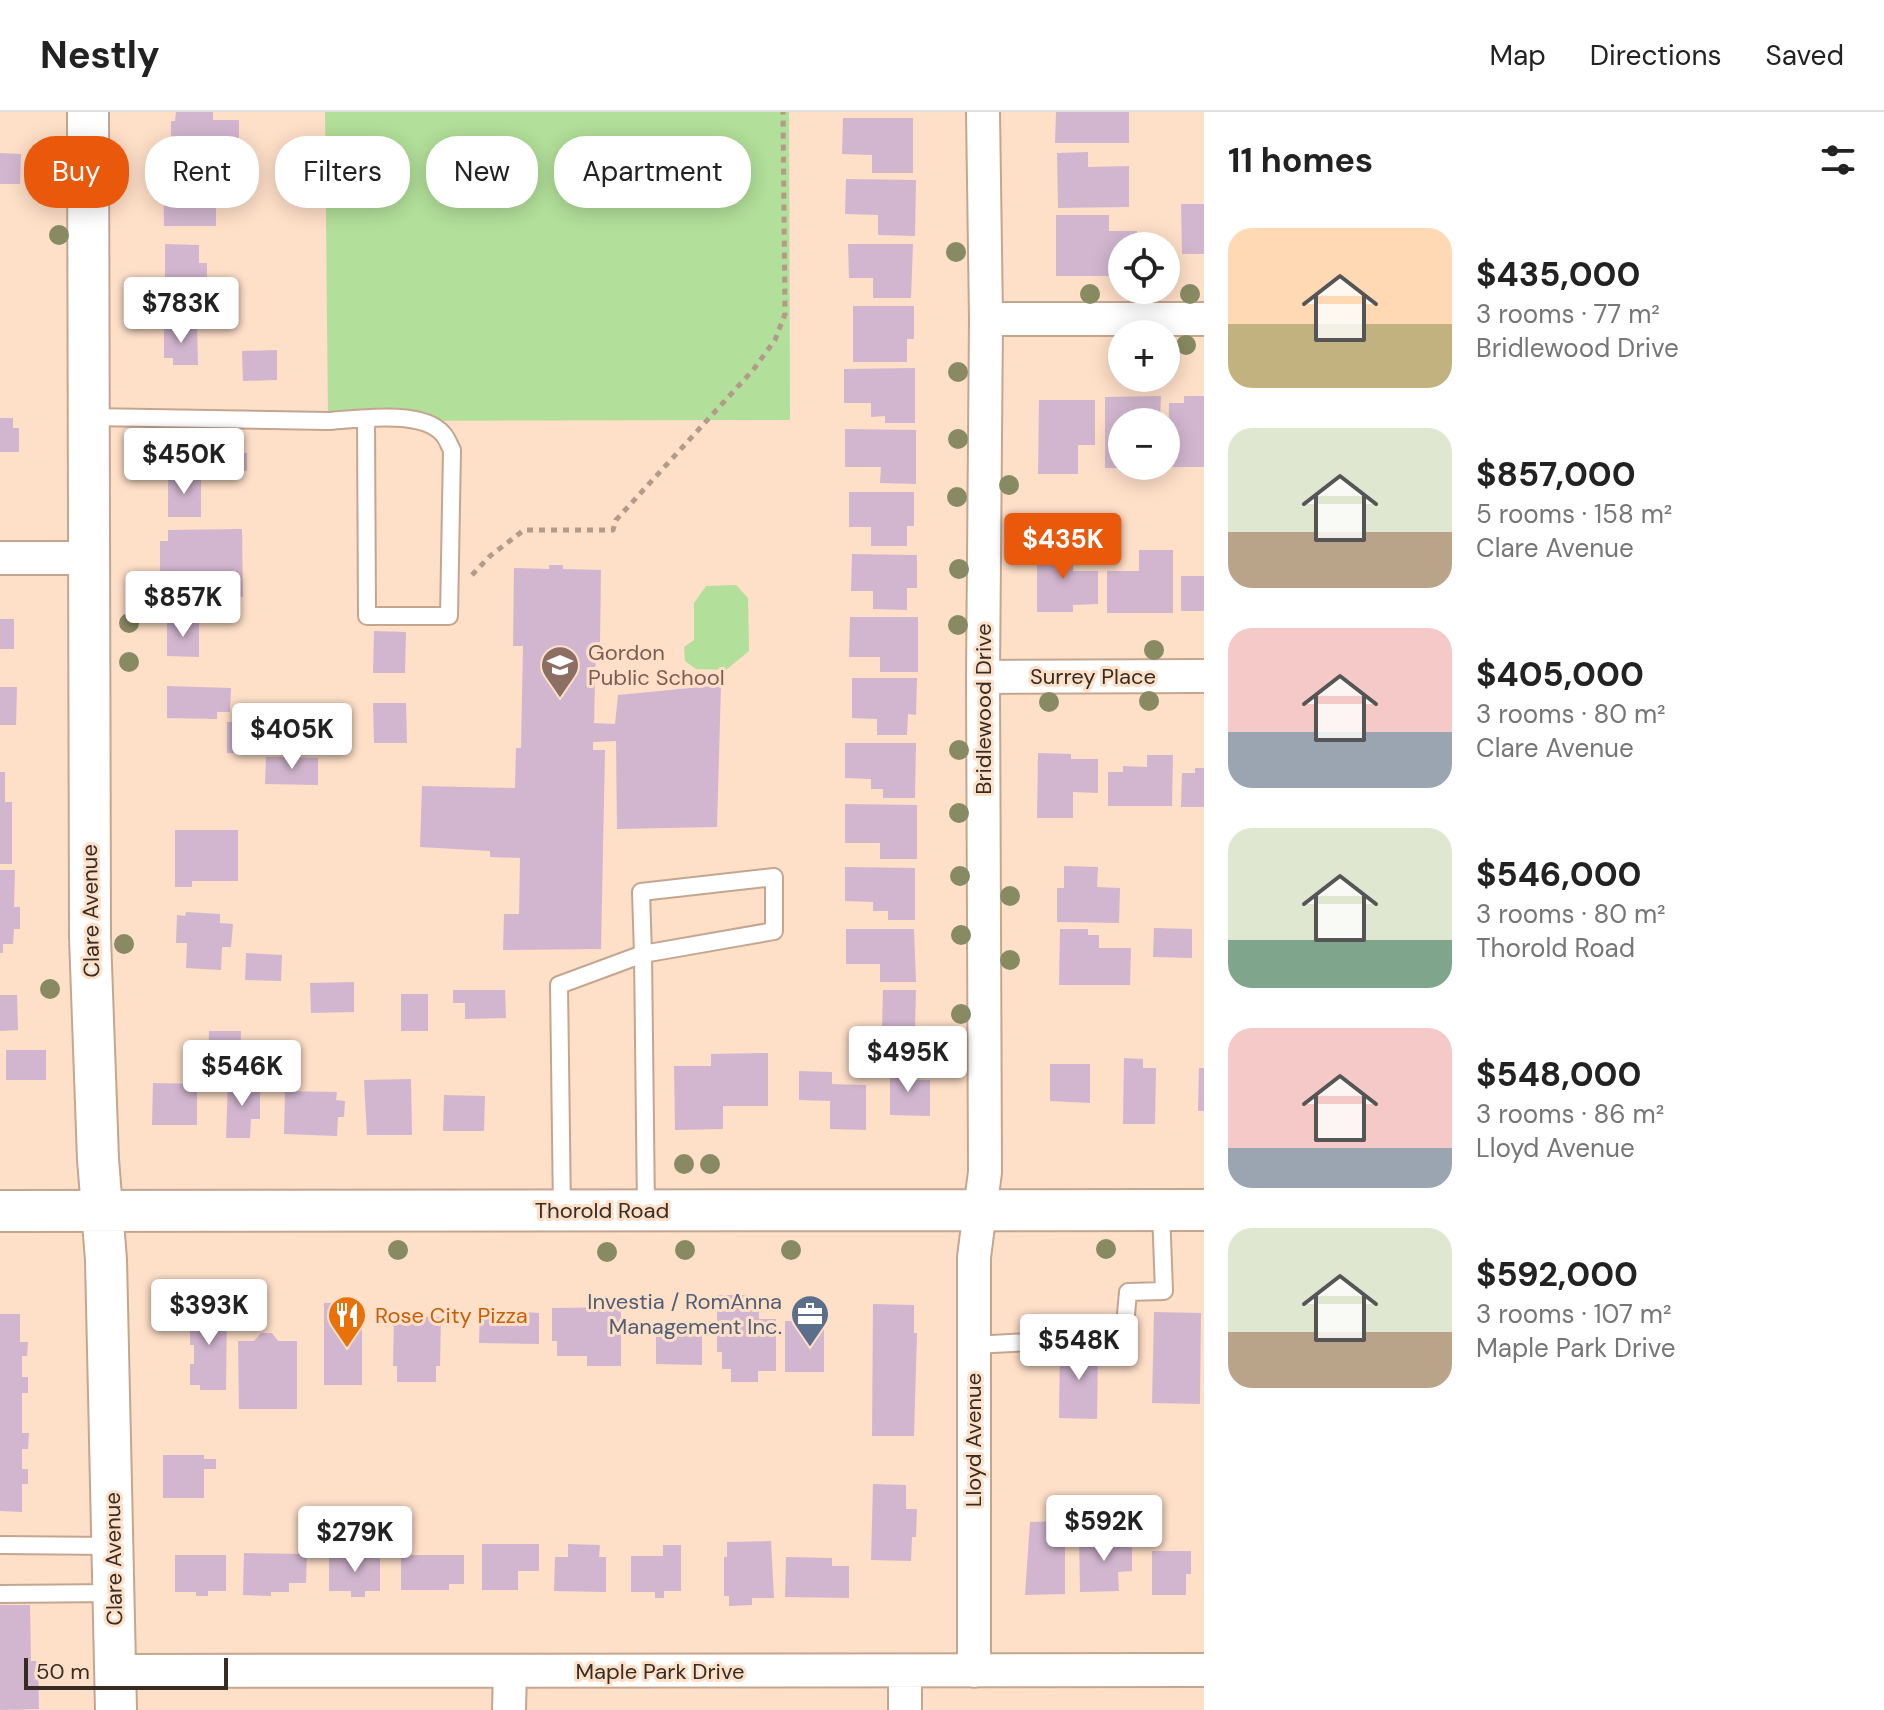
<!DOCTYPE html>
<html lang="en">
<head>
<meta charset="utf-8">
<style>
	:root { --surface:#fff; --page:#f2f2f2; --text:#222; --muted:#767676; --line:#e0e0e0; --accent:#ea580c }
	body { margin:0; font-family:"DM Sans",sans-serif; background:var(--page); color:var(--text); height:100vh; display:flex; flex-direction:column; font-size:30px; white-space:nowrap }
	* { box-sizing:border-box; margin:0 }
	p { font-size:26px; color:var(--muted) }
	.icon { flex:none; width:44px; height:44px; fill:none; stroke:currentColor; stroke-width:2; stroke-linecap:round; stroke-linejoin:round }
	.map { position:relative; flex:1; overflow:hidden }
	.side { display:flex; flex-direction:column; background:var(--surface); width:680px }
	.side>* { flex:none }
	.guide { position:absolute; left:24px; top:24px; width:760px; height:72px; display:flex; gap:16px }
	.tools { position:absolute; left:1108px; top:120px; display:grid; gap:16px }
	.tools a { display:grid; place-items:center; width:72px; height:72px; border-radius:50%; background:var(--surface); box-shadow:0 4px 20px #0003; font-size:40px }
	.scale { position:absolute; left:24px; bottom:20px; width:204px; box-sizing:border-box; padding-left:8px; border:4px solid #372c23; border-top:0; font-size:22px; line-height:28px; white-space:nowrap; color:#372c23; -webkit-text-stroke:6px #fedfc8; paint-order:stroke }
	.price { position:absolute; translate:-50% -68px; padding:0 18px; border-radius:8px; background:#fff; color:#222; font-size:26px; line-height:52px; filter:drop-shadow(0 2px 4px #0008) }
	.price::after { content:''; position:absolute; left:50%; top:48px; width:24px; height:18px; margin-left:-12px; background:inherit; clip-path:polygon(0 0,100% 0,50% 100%) }
	.price.current { background:var(--accent); color:#fff }
	ul { padding:0; list-style:none }
	li { display:flex; align-items:center; gap:24px; height:200px; padding:0 24px }
	li span { display:grid; place-items:center; flex:none; width:224px; height:160px; border-radius:24px; color:#555 }
	li>.icon { margin-inline-start:auto }
	span .icon { width:96px; height:96px; fill:#fffc; stroke-width:1 }
	li b { font-size:34px }
	h2 { display:flex; justify-content:space-between; align-items:center; height:96px; padding:0 24px; font-size:34px }
	.pill { padding:0 28px; border-radius:32px; background:var(--surface); box-shadow:0 4px 20px #0003; font-size:28px; line-height:72px }
	.pill.current { background:var(--accent); color:#fff }
	header { display:flex; align-items:center; gap:48px; box-sizing:border-box; height:112px; padding:0 40px; background:var(--surface); border-bottom:2px solid var(--line) }
	header strong { font-size:38px }
	nav { display:flex; gap:44px; margin-inline-start:auto; font-size:28px }
	main { display:flex; flex:1; min-height:0 }
	.map>svg:first-child { display:block }
</style>
</head>
<body>
<header>
<strong>Nestly</strong>
<nav><a>Map</a><a>Directions</a><a>Saved</a></nav>
</header>
<main>
<div class="map">
<svg width="1204" height="1598" viewBox="0 0 1204 1598">
	<rect width="100%" height="100%" fill="#fedfc8"/>
	<!-- green -->
	<path fill="#b2df99" d="M325,0H789L790,308L328,309Z
		M736,473L748,486L749,539L726,558L696,557L685,549L684,535L694,528V491L706,474Z"/>
	<!-- building -->
	<path fill="#d2b6cf" d="M176,0H213V8H239V44L171,43V9H175Z
		M1056,0H1129V31H1055Z
		M843,6H913V61H872V43L842,42Z
		M1088,40V55L1129,54V95L1058,96L1057,41Z
		M0,41L21,42L20,72H0Z
		M163,52H199V89H216V114H164Z
		M846,67L916,68L915,124L878,123V103L845,102Z
		M1181,92H1204V142H1182Z
		M1056,103H1109V119H1137V134H1122V164H1056Z
		M165,132L199,133V151H207V169L165,168Z
		M848,132H913L911,186H873V166H849Z
		M853,194H914V227H907V250H853Z
		M164,214H197L198,253H173V246H164Z
		M277,238V268L243,269L242,239Z
		M915,256V311H885V304L871,305V291H844V257Z
		M1161,284L1160,310H1122V356H1105V285Z
		M1184,284H1204V355H1168L1169,291H1184Z
		M1039,288H1095V333H1078V362H1038Z
		M0,306H13V316H19V340H0Z
		M845,317L916,318V372L880,371L881,355H845Z
		M221,341H247V359H221Z
		M168,364H201V405H168Z
		M849,380H914V414H907V434H871V415H849Z
		M242,417L243,485H169V475H160V429H168V418Z
		M1037,434H1073V459H1098V492L1073,493V500H1037Z
		M1139,438H1173V501H1107V459H1139Z
		M852,442L917,443V476H907V498L873,497V479H851Z
		M549,453H563V457L601,458L600,531L596,530L594,611L615,612L618,583L721,573L717,715L617,717L616,629L593,630V638H605L601,837L503,838L504,802H519L520,746L490,745V739L420,735L422,674L515,676L516,636H521L523,534H513L514,456L549,457Z
		M1181,464H1204V499H1181Z
		M850,505H918V560H880V545H849Z
		M0,507H14V537H0Z
		M167,510H199V545L167,544Z
		M374,519L406,520L405,561H373Z
		M852,566H917L916,603L908,602L907,623H877V607L852,606Z
		M167,574L231,576L230,600H217V607L167,606Z
		M0,575H17L16,613H0Z
		M373,591H406L407,631H374Z
		M227,610L269,611L268,642L227,641Z
		M845,631H916L915,686H883V677H871V667L845,666Z
		M1038,641L1071,642V647H1098V681L1073,680V706H1037Z
		M1147,643H1173L1172,694H1108V660H1123V654L1147,655Z
		M266,645L318,646V673L265,672Z
		M1195,656H1204V695H1181L1182,661H1195Z
		M0,660H5V690H12V752H0Z
		M845,692L917,693V747H880V731H845Z
		M175,718H238V769H192V775H175Z
		M1064,754L1098,755L1097,775L1120,776L1119,811L1057,810V776H1064Z
		M845,755L915,756V808H888V799H873V790L845,789Z
		M0,758H15L14,795H20V817H14L13,832H3V841H0Z
		M186,800L220,802V811L233,812L231,835H222L221,858L186,856L187,831H176L177,803L185,804Z
		M1154,816L1192,817V846L1153,845Z
		M846,817H914L916,870H880V852H846Z
		M1060,817H1088V823H1099V836H1131L1130,873H1059Z
		M246,841L282,843L281,869L245,868Z
		M354,870V900L311,901L310,871Z
		M453,878H505L506,906L465,907V891H453Z
		M883,878H916L915,917H882Z
		M401,882H428V919H401Z
		M0,883H17L18,918L0,919Z
		M209,919H241L240,953H208Z
		M6,938H46V968H6Z
		M768,941V994H723V1017L675,1018L674,954H711V942Z
		M1124,946L1143,947V956H1156L1155,1012H1123Z
		M1050,952H1090V991L1050,989Z
		M890,953H908V968H930V1004L890,1003Z
		M1199,956H1204V999H1198Z
		M799,959L832,960V972L866,973V1018L830,1017V989L799,988Z
		M411,967L412,1023H367L364,968Z
		M228,969L260,970V1007H251L250,1026H226Z
		M153,971L197,972V1013H152Z
		M285,979L337,980L336,988L345,989L344,1005H338L337,1024L284,1022Z
		M444,983L485,984L484,1019H443Z
		M717,1183H746V1198H759V1207H776V1259H758V1270H731V1257H722V1240H717Z
		M324,1191H362V1273H324Z
		M873,1192L914,1193V1221H917L914,1324H872Z
		M190,1195H227L226,1278H200V1273H190V1252H194V1233H190Z
		M621,1195V1254H587V1244H557V1229H552V1196Z
		M480,1197L539,1201V1232L479,1231Z
		M1154,1200L1201,1201L1200,1292L1152,1291Z
		M0,1202H20V1230H28L27,1244H22V1265H28V1281H22V1321H29L28,1337H22V1357H28V1372H22V1400L0,1399Z
		M394,1204L441,1205L440,1254H436V1270H397V1254H393Z
		M785,1209H824V1260H785Z
		M656,1212H702V1253L656,1252Z
		M261,1221H272L278,1229H297V1297H239L238,1229H254Z
		M1060,1233H1098L1097,1307L1059,1306Z
		M163,1343H204V1347H216V1357H204V1386H163Z
		M873,1372L906,1373V1397H917L916,1425H912L911,1449L871,1448Z
		M1065,1409V1482L1025,1483L1030,1410Z
		M1079,1427H1132V1459L1118,1460L1119,1479L1080,1480Z
		M771,1429L774,1486H752V1493L729,1494V1484H724V1445H727V1430Z
		M482,1432H539V1459H518V1478H482Z
		M568,1432L600,1433L599,1445H606V1480L554,1479L555,1445H568Z
		M663,1433H681V1479H664V1486H655V1480H631V1444H663Z
		M1152,1439H1191V1462H1186V1483H1152Z
		M244,1441L307,1442L306,1471H289V1480H271V1484L243,1483Z
		M175,1443H226V1479H208V1484H196V1480H175Z
		M329,1443H380V1479H365V1485H351V1479H329Z
		M401,1443H464V1472H449V1478H401Z
		M786,1445L832,1446V1454H849V1486L785,1485Z
		M0,1493H30L31,1549H38L39,1597L0,1598Z"/>
	<g fill="none" stroke-linecap="round" stroke-linejoin="round">
		<!-- service casing -->
		<g stroke="#c4a690" stroke-width="20">
			<path id="service" d="M90,305L328,309C356,307 423,297 443,322C447,326 449,333 452,338L449,504H367L366,307
				M774,765V819L643,842L641,780Z
				M562,1098L559,873L643,842L646,1098
				M973,1233L1124,1225L1128,1180L1164,1179L1161,1099
				M0,1433L113,1434
				M0,1482L113,1481"/>
		</g>
		<!-- minor casing -->
		<g stroke="#c4a690" stroke-width="36">
			<path id="minor" d="M986,207H1204
				M0,446H87
				M983,565L1204,564
				M116,1559L1204,1558
				M974,1559V1145L985,1060L983,565L986,207L983,0
				M509,1598L510,1559
				M905,1598V1559"/>
		</g>
		<!-- tertiary casing -->
		<g stroke="#c4a690" stroke-width="44">
			<path id="tertiary" d="M88,0L90,825L98,1047L106,1148L116,1598
				M0,1099L1204,1098"/>
		</g>
		<!-- path -->
		<path stroke="#b39b8a" stroke-width="5" stroke-dasharray="6 6" stroke-linecap="butt" d="M472,463L490,444L524,418H613L616,408L753,258L775,228L785,202L783,0"/>
		<!-- service -->
		<use href="#service" stroke="#fff" stroke-width="16"/>
		<!-- minor -->
		<use href="#minor" stroke="#fff" stroke-width="32"/>
		<!-- tertiary -->
		<use href="#tertiary" stroke="#fff" stroke-width="40"/>
	</g>
	<!-- trees -->
	<g fill="#888a63">
		<circle cx="59" cy="123" r="10"/>
		<circle cx="956" cy="140" r="10"/>
		<circle cx="1090" cy="182" r="10"/>
		<circle cx="1190" cy="182" r="10"/>
		<circle cx="1186" cy="233" r="10"/>
		<circle cx="958" cy="260" r="10"/>
		<circle cx="958" cy="327" r="10"/>
		<circle cx="1009" cy="373" r="10"/>
		<circle cx="957" cy="385" r="10"/>
		<circle cx="959" cy="457" r="10"/>
		<circle cx="129" cy="511" r="10"/>
		<circle cx="958" cy="513" r="10"/>
		<circle cx="1154" cy="538" r="10"/>
		<circle cx="129" cy="550" r="10"/>
		<circle cx="1149" cy="589" r="10"/>
		<circle cx="1049" cy="590" r="10"/>
		<circle cx="959" cy="638" r="10"/>
		<circle cx="959" cy="701" r="10"/>
		<circle cx="960" cy="764" r="10"/>
		<circle cx="1010" cy="784" r="10"/>
		<circle cx="961" cy="823" r="10"/>
		<circle cx="124" cy="832" r="10"/>
		<circle cx="1010" cy="848" r="10"/>
		<circle cx="50" cy="877" r="10"/>
		<circle cx="961" cy="902" r="10"/>
		<circle cx="684" cy="1052" r="10"/>
		<circle cx="710" cy="1052" r="10"/>
		<circle cx="1106" cy="1137" r="10"/>
		<circle cx="398" cy="1138" r="10"/>
		<circle cx="685" cy="1138" r="10"/>
		<circle cx="791" cy="1138" r="10"/>
		<circle cx="607" cy="1140" r="10"/>
	</g>
	<!-- icons -->
	<defs>
		<g id="school-pin" transform="scale(2)"><path d="M0 17L-7.5 6A9.5 9.5 0 1 1 7.5 6Z" fill="#8d6e63" stroke="#fedfc8"/><path d="M0-5L7-2L0 1L-7-2ZM-4 1L0 2.5L4 1V4Q0 6-4 4Z" fill="#fff"/></g>
		<g id="office-pin" transform="scale(2)"><path d="M0 17L-7.5 6A9.5 9.5 0 1 1 7.5 6Z" fill="#5c6f8a" stroke="#fedfc8"/><path d="M-6-3h4V-5.5h4V-3h4V5H-6ZM-1-4.5V-3h2v-1.5ZM-6 0V1H6V0Z" fill="#fff"/></g>
		<g id="restaurant-pin" transform="scale(2)"><path d="M0 17L-7.5 6A9.5 9.5 0 1 1 7.5 6Z" fill="#e8710a" stroke="#fedfc8"/><path d="M-5-6h1v4h1v-4h1v4h1v-4h1v5L-1.5 .5V6h-2V.5L-5-1ZM5-6V6H3V1.5H1.5Q1.5-4 5-6Z" fill="#fff"/></g>
	</defs>
	<g fill-rule="evenodd">
		<use href="#school-pin" x="560" y="553"/>
		<use href="#office-pin" x="810" y="1202"/>
		<use href="#restaurant-pin" x="347" y="1203"/>
	</g>
	<g text-anchor="middle" stroke-width="6" stroke-linejoin="round" paint-order="stroke">
		<!-- education labels -->
		<g font-size="22" fill="#785e54" stroke="#fedfc8" text-anchor="start">
			<text x="588" y="548">Gordon<tspan x="588" dy="25">Public School</tspan></text>
		</g>
		<!-- street labels -->
		<g font-size="22" fill="#372c23" stroke="#fedfc8">
			<text x="1093" y="572">Surrey Place</text>
			<text transform="translate(983 597) rotate(-90)" y="8">Bridlewood Drive</text>
			<text transform="translate(90 799) rotate(-91)" y="8">Clare Avenue</text>
			<text x="602" y="1106">Thorold Road</text>
			<text transform="translate(973 1328) rotate(-90)" y="8">Lloyd Avenue</text>
			<text transform="translate(113 1447) rotate(-91)" y="8">Clare Avenue</text>
			<text x="660" y="1567">Maple Park Drive</text>
		</g>
		<!-- service labels -->
		<g font-size="22" fill="#4e5e75" stroke="#fedfc8" text-anchor="end">
			<text x="782" y="1197">Investia / RomAnna<tspan x="782" dy="25">Management Inc.</tspan></text>
		</g>
		<!-- food labels -->
		<g font-size="22" fill="#c56008" stroke="#fedfc8" text-anchor="start">
			<text x="375" y="1211">Rose City Pizza</text>
		</g>
	</g>
</svg>
<div class="tools">
<a><svg class="icon" aria-label="locate" viewBox="0 0 24 24"><circle cx="12" cy="12" r="6"/><path d="M12 2v4M12 18v4M2 12h4M18 12h4"/></svg></a>
<a>+</a>
<a>−</a>
</div>
<div class="scale">50 m</div>
<b class="price" style="left:181px;top:233px">$783K</b>
<b class="price" style="left:184px;top:384px">$450K</b>
<b class="price current" style="left:1063px;top:469px">$435K</b>
<b class="price" style="left:183px;top:527px">$857K</b>
<b class="price" style="left:292px;top:659px">$405K</b>
<b class="price" style="left:908px;top:982px">$495K</b>
<b class="price" style="left:242px;top:996px">$546K</b>
<b class="price" style="left:209px;top:1235px">$393K</b>
<b class="price" style="left:1079px;top:1270px">$548K</b>
<b class="price" style="left:1104px;top:1451px">$592K</b>
<b class="price" style="left:355px;top:1462px">$279K</b>
<div class="guide">
<a class="pill current">Buy</a>
<a class="pill">Rent</a>
<a class="pill">Filters</a>
<a class="pill">New</a>
<a class="pill">Apartment</a>
</div>
</div>
<section class="side">
<h2>11 homes<svg class="icon" aria-label="filters" viewBox="0 0 24 24"><path d="M4 7h16M4 17h16"/><circle cx="9" cy="7" r="2"/><circle cx="15" cy="17" r="2"/></svg></h2>
<ul>
<li><span style="background:linear-gradient(#ffd9b3 60%,#c2b280 0)"><svg class="icon" aria-label="home" viewBox="0 0 24 24"><path d="M3 11l9-7 9 7M6 9v11h12V9"/></svg></span><div><b>$435,000</b><p>3 rooms · 77 m²</p><p>Bridlewood Drive</p></div></li>
<li><span style="background:linear-gradient(#dfe7d0 65%,#b9a48a 0)"><svg class="icon" aria-label="home" viewBox="0 0 24 24"><path d="M3 11l9-7 9 7M6 9v11h12V9"/></svg></span><div><b>$857,000</b><p>5 rooms · 158 m²</p><p>Clare Avenue</p></div></li>
<li><span style="background:linear-gradient(#f6c9c9 65%,#9aa5b1 0)"><svg class="icon" aria-label="home" viewBox="0 0 24 24"><path d="M3 11l9-7 9 7M6 9v11h12V9"/></svg></span><div><b>$405,000</b><p>3 rooms · 80 m²</p><p>Clare Avenue</p></div></li>
<li><span style="background:linear-gradient(#dfe7d0 70%,#7fa58c 0)"><svg class="icon" aria-label="home" viewBox="0 0 24 24"><path d="M3 11l9-7 9 7M6 9v11h12V9"/></svg></span><div><b>$546,000</b><p>3 rooms · 80 m²</p><p>Thorold Road</p></div></li>
<li><span style="background:linear-gradient(#f6c9c9 75%,#9aa5b1 0)"><svg class="icon" aria-label="home" viewBox="0 0 24 24"><path d="M3 11l9-7 9 7M6 9v11h12V9"/></svg></span><div><b>$548,000</b><p>3 rooms · 86 m²</p><p>Lloyd Avenue</p></div></li>
<li><span style="background:linear-gradient(#dfe7d0 65%,#b9a48a 0)"><svg class="icon" aria-label="home" viewBox="0 0 24 24"><path d="M3 11l9-7 9 7M6 9v11h12V9"/></svg></span><div><b>$592,000</b><p>3 rooms · 107 m²</p><p>Maple Park Drive</p></div></li>
</ul>
</section>
</main>
</body>
</html>
